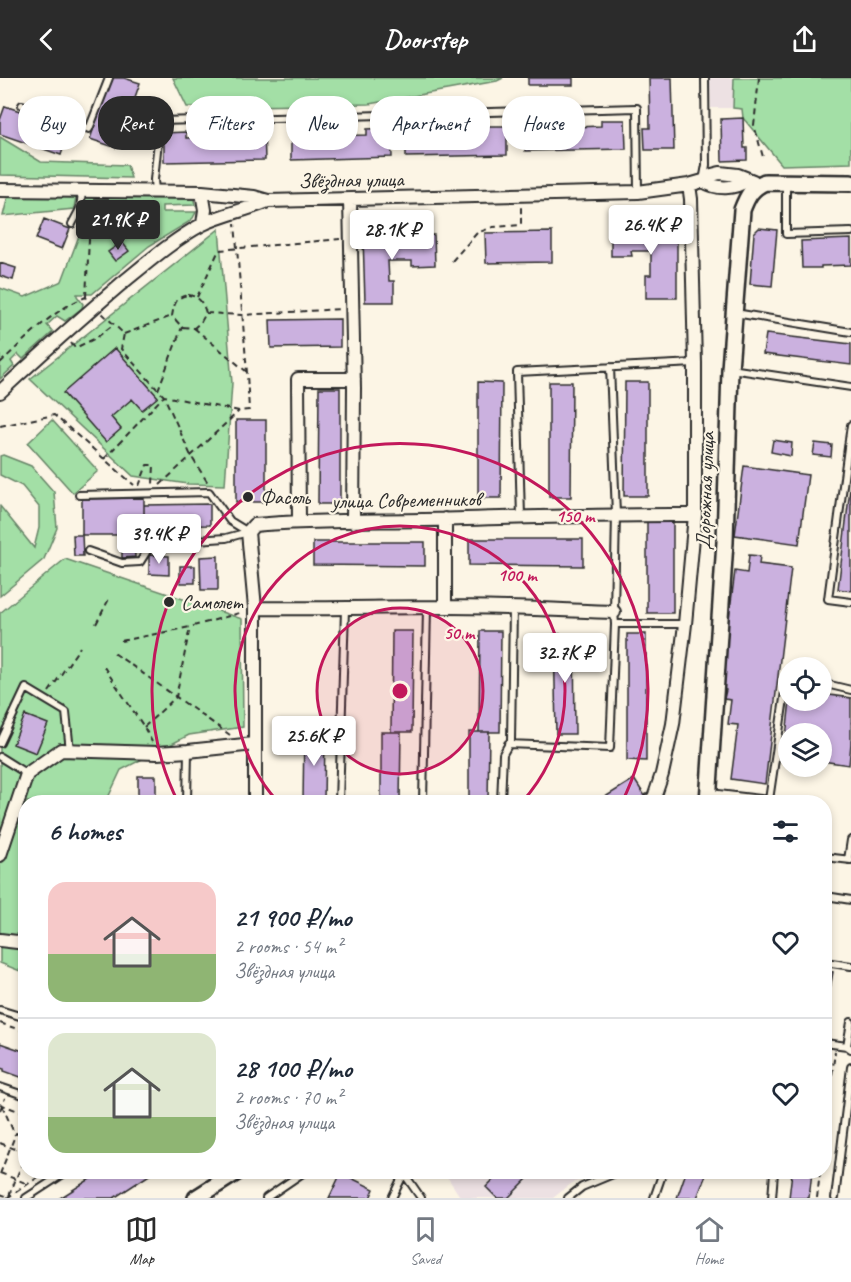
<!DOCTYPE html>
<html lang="en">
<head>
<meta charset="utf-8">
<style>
	:root { --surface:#fff; --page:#f2f2f3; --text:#1f2937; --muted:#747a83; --line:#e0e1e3; --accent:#2b2b2b }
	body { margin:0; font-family:Caveat,sans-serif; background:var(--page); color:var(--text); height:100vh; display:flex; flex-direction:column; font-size:22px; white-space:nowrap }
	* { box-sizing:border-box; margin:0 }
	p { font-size:20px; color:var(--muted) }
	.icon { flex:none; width:33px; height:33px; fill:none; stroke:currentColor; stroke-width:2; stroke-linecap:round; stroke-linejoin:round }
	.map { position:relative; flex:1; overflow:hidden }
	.details { position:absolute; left:18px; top:717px; width:814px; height:384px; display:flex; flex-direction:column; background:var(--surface); border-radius:24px; box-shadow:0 3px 9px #0003 }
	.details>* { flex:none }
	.top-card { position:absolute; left:18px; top:18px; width:816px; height:54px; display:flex; gap:12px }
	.tools { position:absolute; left:778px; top:579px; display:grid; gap:12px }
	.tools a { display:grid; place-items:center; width:54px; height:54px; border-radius:50%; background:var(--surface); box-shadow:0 3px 9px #0003; font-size:30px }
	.price { position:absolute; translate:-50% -51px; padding:0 14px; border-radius:6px; background:#fff; color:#222; font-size:20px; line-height:39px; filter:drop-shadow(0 2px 3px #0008) }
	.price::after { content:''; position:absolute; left:50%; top:36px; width:18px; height:14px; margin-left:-9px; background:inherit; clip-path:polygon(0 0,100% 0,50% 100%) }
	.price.selected { background:var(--accent); color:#fff }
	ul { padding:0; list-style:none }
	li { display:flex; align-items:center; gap:18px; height:150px; padding:0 30px }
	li+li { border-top:2px solid var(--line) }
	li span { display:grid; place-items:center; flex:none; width:168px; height:120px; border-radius:18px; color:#555 }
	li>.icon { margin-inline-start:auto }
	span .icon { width:72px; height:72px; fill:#fffc; stroke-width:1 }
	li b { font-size:26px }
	h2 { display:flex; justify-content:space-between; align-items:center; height:72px; padding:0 30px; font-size:26px }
	.tag { padding:0 21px; border-radius:24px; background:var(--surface); box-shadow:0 3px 9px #0003; font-size:21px; line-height:54px }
	.tag.selected { background:var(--accent); color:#fff }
	header { display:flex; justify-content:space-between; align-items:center; height:78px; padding:0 30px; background:var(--accent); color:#fff; font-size:27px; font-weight:700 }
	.menu { display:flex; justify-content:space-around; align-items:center; height:84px; border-top:2px solid var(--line); background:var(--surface); font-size:16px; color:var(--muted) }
	.menu a { display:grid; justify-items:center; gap:3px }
	.menu .selected { color:var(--accent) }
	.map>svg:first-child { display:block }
</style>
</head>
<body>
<header><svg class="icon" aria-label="back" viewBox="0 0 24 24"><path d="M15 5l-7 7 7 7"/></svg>Doorstep<svg class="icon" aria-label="share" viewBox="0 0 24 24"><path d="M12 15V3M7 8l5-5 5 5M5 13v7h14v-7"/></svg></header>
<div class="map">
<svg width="851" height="1120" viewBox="0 0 851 1120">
	<rect width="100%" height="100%" fill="#fcf5e5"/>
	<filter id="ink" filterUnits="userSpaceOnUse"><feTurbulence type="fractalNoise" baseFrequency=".0167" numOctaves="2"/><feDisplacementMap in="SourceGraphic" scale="12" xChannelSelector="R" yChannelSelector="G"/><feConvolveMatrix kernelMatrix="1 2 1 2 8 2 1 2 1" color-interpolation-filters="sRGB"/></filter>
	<g filter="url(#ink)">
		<!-- built -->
		<path fill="#ede1e3" d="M710,0H734L733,30H711Z
			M444,1094H600L596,1097L572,1105L553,1120H461Z"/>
		<!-- green -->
		<path fill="#a3dfa6" stroke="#678568" stroke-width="1.5" d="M173,0H503L497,3L369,26L187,29Z
			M734,0H851V85L782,87L743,40L742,31L733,30Z
			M0,59L41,84L127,87L131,100L0,97Z
			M189,117L194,122L195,127L162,128V134H196L193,140L187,145L149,168L92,216H77V218L83,226L82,230L65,243L57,238L47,247L53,254L23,281L18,276L11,283L14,288L0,301V210L25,219L62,203L80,155L86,118Z
			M8,118H76L74,131L3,138Z
			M219,151L232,305L225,407L188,406L133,398L30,301Z
			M52,342L98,393L73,415L28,365Z
			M3,377L31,388L54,414L57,450L44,481L0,518V428L34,470L39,450V429L22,408L0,397V378Z
			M65,481L242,541L243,649L189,657L121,692L106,724H26L25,895L0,885V535Z"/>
		<!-- building -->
		<path fill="#cbb1df" stroke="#2b2b2b" stroke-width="1.5" d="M111,0H124L140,5L117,70L90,61Z
			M528,0H573V7H528Z
			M649,0H672L674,72H645L644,50H650Z
			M5,28L70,50L61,77L0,56V42Z
			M743,40L744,70H747V82L722,83L721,41Z
			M601,42H625L626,71L525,73L524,44H547V50L601,48Z
			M483,48H507V77L406,79V50H428V55L483,54Z
			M391,50L392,79L291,82V53L313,52V58L367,57V51Z
			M264,52L265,82L164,84V55L186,54V60L240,59V53Z
			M44,141L70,151L62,171L36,161Z
			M611,149H677V220H646V197H651V173H631L632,178H611Z
			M759,150L777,152L772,208L750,206L754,155Z
			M552,154V184L486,185L485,155Z
			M434,157L435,187L412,188V183H388L389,203H394V224H365L363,158Z
			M851,161V187L821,188V190H802L801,163Z
			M122,164L129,173L115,183L108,174Z
			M0,185L16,190L13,202L0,198Z
			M340,241V269L271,270L270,242Z
			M766,256L851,266V287L763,276Z
			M115,270L158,319L142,332L132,321L111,339L121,351L106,364L63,315Z
			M478,304L502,305L501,420H478Z
			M549,304H572L571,419H549Z
			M625,304H648V418H624Z
			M319,310H340V426H318Z
			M236,342H266V424H236Z
			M773,362L792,365L791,378L771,374Z
			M815,365L832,367L831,379L813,377Z
			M744,388L808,397L799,466L735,457Z
			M851,402V513L838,511Z
			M144,420V457H82V421Z
			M210,426V447L144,448V427Z
			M647,442H673V535H647Z
			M73,457H82L83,478H74Z
			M122,457H134L135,479L122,480Z
			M469,461H583V488L469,487Z
			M313,464H425V488L313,487Z
			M149,477L169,478V497L149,496Z
			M749,477L760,478L759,486L791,490L765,706L731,701L738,647L728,646L731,622L724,621L726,612L720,610L735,493L747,495Z
			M218,478V512H201L200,479Z
			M180,488H195V505H180Z
			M392,553H413L412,654H391Z
			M480,553H501L500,654H479Z
			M554,556H574L575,656H556Z
			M627,556H646V683L627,682Z
			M822,616L851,620V665L849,687L822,683V656H789V679L784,678L790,622H822Z
			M25,637L48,646L36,675L13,666Z
			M304,654H325L324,724H303Z
			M381,654H401L400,724H381Z
			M469,654H489L488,724H469Z
			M138,698H156V724H138Z
			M634,701L645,718L634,724H597Z
			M825,893L833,894L825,940Z
			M0,965L23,973L26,967V1001L4,993V991L0,990Z
			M101,1094H154L114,1120H60Z
			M501,1094H534L508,1120H497L486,1109Z
			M686,1094H707L697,1120H677Z
			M792,1094H812L809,1120H789Z
			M341,1095L374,1111L370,1120H329Z"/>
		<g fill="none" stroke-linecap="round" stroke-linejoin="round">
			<!-- service casing -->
			<g stroke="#2b2b2b" stroke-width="10">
				<path id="service" d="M22,27L89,51L109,0
					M703,103L706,87L705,0
					M786,104V156L851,154
					M155,113L154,102L160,43L637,30L638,114
					M72,146L80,131L82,114
					M735,235L851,254
					M731,291L851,309
					M851,347L828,521L851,524
					M79,417L209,414L230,443L248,454
					M521,439L517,294L695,285
					M88,473L122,485L140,484L152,465L226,460L248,454
					M615,546H685
					M822,605L851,612
					M0,665L26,610L66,634L70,673
					M508,666L610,670L615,546L614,534L616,436L610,289
					M0,679L27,696
					M710,715L769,722L786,607L789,602
					M187,724L188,673
					M339,724L345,531
					M423,724L427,530
					M501,724L503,676L511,662L513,530
					M825,779L851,782
					M848,782L851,762
					M826,818L851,822
					M825,884L851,888
					M0,932L26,940
					M825,965L847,968L851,971
					M847,968L851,944
					M0,1009L26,1018
					M403,1094L421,1120
					M26,1120L66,1094
					M266,1120L304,1094
					M392,1120L404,1095
					M568,1120L582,1109L618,1094
					M654,1120L663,1094
					M772,1120L774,1094
					M835,1120L851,989"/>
			</g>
			<!-- minor casing -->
			<g stroke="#2b2b2b" stroke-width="16">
				<path id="minor" d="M703,103C718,112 734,111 748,102
					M0,112L202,114L254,119L268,123L638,114L689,107L703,103L712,97L720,95L738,97L753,103L756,107
					M202,114L205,132L203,146
					M350,122L354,310L353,444
					M0,314C40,277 80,241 121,206C147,185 173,162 203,146C224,136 247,132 268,123
					M445,441V529
					M299,443L298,301H354
					M255,530C319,531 384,529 448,529C503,529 559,532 614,534
					M255,724V530L248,454L254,447C311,442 367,443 424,442C514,440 604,436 695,437
					M648,724L654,720L662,696L673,646L685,546L695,437V285L691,121L689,107
					M0,777L27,696L61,672L157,675L188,673L254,666
					M0,862L26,865"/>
			</g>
			<!-- tertiary casing -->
			<g stroke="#2b2b2b" stroke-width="20">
				<path id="tertiary" d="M708,724L725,464L730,291L742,132C747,119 751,110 765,104L851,105
					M196,1120L237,1094"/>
			</g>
			<!-- path -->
			<path stroke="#2b2b2b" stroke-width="2" stroke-dasharray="6 4.5" stroke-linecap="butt" d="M759,0L754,47L763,79
				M346,103L348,111
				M452,183L477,155L493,149L521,147V129
				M188,217C199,218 203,225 206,235L201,244L194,250L182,249L172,238C174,227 175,219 188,217Z
				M86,219L91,123
				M197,219L219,172L340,161
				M102,235L124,256L121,271L158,312L164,318L191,378L208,405
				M206,235L242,237L341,231
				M194,250L247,294
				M124,256L172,238
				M71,265L75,270L96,260L113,247
				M0,285C26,261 52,232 86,219L87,221
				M158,312L182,249
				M0,348L54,337L134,407
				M104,381L164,318L239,333L249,332L247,295L235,145
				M160,407L239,333
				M139,408L147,387H154L153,406
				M96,546L110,519
				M121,563L190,549L243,534
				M114,575L230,657
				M104,589L144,649L152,664
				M49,614L80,569
				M144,649L176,619L190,549
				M0,945L26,954
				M0,1026L26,1036
				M2,1027L15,1057
				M0,1032L5,1020
				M825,1049L835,974
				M0,1065L25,1075
				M0,1095L28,1106
				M0,1096L16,1055L26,1059
				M0,1116L9,1119
				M9,1118L26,1076
				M7,1120L46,1094
				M817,1120L820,1094"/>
			<!-- service -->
			<use href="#service" stroke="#fcf5e5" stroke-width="6"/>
			<!-- minor -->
			<use href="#minor" stroke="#fcf5e5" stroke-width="12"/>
			<!-- tertiary -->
			<use href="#tertiary" stroke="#fcf5e5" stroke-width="15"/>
		</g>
	</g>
	<!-- distance rings -->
	<circle cx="400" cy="613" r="83" fill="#c2185b" fill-opacity=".12"/>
	<g fill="none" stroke="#c2185b" stroke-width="3">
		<circle cx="400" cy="613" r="83"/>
		<path d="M278 724A165 165 0 1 1 522 724"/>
		<path d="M178 724A248 248 0 1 1 622 724"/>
	</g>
	<!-- markers -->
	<g fill="#2b2b2b" stroke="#fcf5e5" stroke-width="2">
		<circle cx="248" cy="419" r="6"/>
		<circle cx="169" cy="524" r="6"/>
	</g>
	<g text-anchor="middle" stroke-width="4.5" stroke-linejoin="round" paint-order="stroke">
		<!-- street labels -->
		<g font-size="21" fill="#2b2b2b" stroke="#fcf5e5">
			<text transform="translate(351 102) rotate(-1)" y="7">Звёздная улица</text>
			<text transform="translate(705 413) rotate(-88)" y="7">Дорожная улица</text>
			<text transform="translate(406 422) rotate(-1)" y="7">улица Современников</text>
		</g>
		<!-- poi labels -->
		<g font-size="21" fill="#2b2b2b" stroke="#fcf5e5" text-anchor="start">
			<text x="260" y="426">Фасоль</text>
			<text x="181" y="531">Самолет</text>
		</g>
	</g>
	<circle cx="400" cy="613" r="9" fill="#c2185b" stroke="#fcf5e5" stroke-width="3"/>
	<g font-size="18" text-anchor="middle" font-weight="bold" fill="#c2185b" stroke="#fcf5e5" stroke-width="4.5" stroke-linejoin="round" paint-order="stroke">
		<text x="575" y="444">150 m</text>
		<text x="517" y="503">100 m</text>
		<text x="459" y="561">50 m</text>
	</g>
</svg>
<div class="tools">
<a><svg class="icon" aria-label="locate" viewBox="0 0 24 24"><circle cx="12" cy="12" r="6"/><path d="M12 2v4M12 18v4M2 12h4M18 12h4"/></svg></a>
<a><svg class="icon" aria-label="layers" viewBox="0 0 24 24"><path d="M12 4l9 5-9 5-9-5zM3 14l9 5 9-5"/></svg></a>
</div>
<b class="price selected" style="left:118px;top:173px">21.9K ₽</b>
<b class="price" style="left:651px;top:178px">26.4K ₽</b>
<b class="price" style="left:392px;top:183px">28.1K ₽</b>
<b class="price" style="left:159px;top:487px">39.4K ₽</b>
<b class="price" style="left:565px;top:606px">32.7K ₽</b>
<b class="price" style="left:314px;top:689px">25.6K ₽</b>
<div class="top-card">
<a class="tag">Buy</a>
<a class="tag selected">Rent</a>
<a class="tag">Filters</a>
<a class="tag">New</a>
<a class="tag">Apartment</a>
<a class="tag">House</a>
</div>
<section class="details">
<h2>6 homes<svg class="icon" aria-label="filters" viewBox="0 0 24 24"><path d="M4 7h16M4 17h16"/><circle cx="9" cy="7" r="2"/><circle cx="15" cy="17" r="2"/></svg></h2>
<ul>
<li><span style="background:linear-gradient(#f6c9c9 60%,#8fb573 0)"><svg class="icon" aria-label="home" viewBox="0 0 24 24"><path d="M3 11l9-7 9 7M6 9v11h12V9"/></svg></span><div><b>21 900 ₽/mo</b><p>2 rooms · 54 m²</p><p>Звёздная улица</p></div><svg class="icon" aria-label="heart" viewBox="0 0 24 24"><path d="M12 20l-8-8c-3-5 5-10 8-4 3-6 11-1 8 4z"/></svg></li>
<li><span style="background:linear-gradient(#dfe7d0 70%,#8fb573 0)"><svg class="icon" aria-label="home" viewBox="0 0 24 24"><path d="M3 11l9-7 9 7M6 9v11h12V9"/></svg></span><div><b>28 100 ₽/mo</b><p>2 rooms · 70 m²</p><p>Звёздная улица</p></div><svg class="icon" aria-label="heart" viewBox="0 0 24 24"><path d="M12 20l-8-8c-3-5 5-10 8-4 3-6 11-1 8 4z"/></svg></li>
</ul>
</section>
</div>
<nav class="menu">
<a class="selected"><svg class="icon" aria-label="map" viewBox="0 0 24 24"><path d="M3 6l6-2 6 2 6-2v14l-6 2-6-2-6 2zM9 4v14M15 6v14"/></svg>Map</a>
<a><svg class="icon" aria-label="saved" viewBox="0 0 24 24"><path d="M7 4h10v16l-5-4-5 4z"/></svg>Saved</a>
<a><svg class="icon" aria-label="home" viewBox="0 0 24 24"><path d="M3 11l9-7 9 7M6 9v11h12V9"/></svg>Home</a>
</nav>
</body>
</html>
